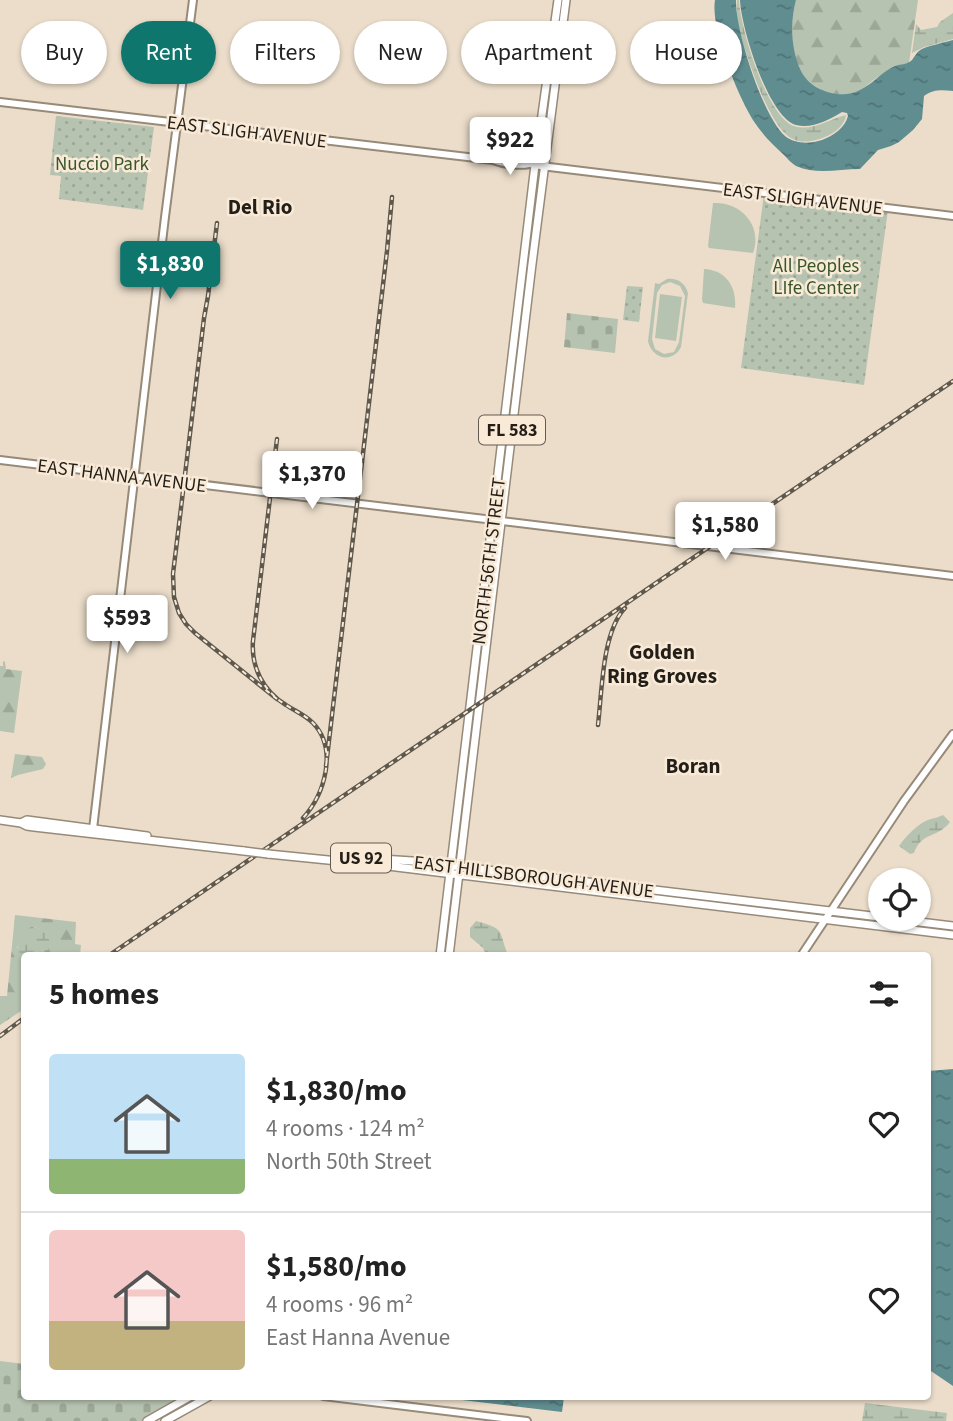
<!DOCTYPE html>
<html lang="en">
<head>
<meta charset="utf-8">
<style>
	:root { --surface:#fff; --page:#f2f2f2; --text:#222; --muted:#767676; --line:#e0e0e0; --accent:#0f766e }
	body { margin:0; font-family:"Source Sans 3",sans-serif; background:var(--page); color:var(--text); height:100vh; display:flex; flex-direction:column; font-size:26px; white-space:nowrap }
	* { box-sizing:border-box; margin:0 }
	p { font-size:23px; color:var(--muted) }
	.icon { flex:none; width:38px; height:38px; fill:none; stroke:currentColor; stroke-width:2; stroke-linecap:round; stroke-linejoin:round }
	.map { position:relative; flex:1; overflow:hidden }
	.details { position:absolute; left:21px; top:952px; width:910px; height:448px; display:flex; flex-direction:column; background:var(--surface); border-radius:7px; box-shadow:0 2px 5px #0004 }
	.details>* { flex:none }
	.hud { position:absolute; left:21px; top:21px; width:912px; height:63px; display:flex; gap:14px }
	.tools { position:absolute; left:868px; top:868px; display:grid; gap:14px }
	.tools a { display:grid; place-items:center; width:63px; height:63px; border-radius:50%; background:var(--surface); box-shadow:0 2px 5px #0004; font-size:35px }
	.price { position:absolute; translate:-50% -60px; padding:0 16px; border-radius:7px; background:#fff; color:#222; font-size:23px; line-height:46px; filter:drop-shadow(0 2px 4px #0008) }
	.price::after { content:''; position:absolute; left:50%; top:42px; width:21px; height:16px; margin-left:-10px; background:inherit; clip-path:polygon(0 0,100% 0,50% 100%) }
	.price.on { background:var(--accent); color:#fff }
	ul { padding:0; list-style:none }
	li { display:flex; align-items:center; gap:21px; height:175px; padding:0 28px }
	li+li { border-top:2px solid var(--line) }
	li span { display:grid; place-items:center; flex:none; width:196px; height:140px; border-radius:7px; color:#555 }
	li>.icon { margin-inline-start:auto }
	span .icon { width:84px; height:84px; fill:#fffc; stroke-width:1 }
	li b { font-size:30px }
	h2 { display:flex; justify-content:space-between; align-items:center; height:84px; padding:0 28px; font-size:30px }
	.chip { padding:0 24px; border-radius:32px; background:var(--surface); box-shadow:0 2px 5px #0004; font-size:24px; line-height:63px }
	.chip.on { background:var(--accent); color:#fff }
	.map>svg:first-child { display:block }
</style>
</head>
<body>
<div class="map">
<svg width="953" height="1421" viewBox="0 0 953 1421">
	<defs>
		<pattern id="forest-firs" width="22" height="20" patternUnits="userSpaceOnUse" patternTransform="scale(1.75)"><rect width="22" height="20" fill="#b6c3b0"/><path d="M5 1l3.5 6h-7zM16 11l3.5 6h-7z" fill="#9ca797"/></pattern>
		<pattern id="wetland-marsh" width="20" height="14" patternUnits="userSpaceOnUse" patternTransform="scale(1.75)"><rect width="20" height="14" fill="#b6c3b0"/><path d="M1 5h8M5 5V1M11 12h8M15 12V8" fill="none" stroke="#9ca797"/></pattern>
		<pattern id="cemetery-stones" width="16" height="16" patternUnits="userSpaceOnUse" patternTransform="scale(1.75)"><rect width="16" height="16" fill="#b6c3b0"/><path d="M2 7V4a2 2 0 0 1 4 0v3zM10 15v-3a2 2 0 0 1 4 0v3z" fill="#9ca797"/></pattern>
		<pattern id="park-dots" width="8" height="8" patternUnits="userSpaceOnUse" patternTransform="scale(1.75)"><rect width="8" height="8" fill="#b6c3b0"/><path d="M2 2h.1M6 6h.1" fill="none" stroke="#9ca797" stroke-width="1.8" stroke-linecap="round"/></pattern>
		<pattern id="water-ripples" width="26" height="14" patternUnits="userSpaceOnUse" patternTransform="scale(1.75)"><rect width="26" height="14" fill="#608d90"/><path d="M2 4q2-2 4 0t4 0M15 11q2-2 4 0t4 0" fill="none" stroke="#4f7375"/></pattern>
	</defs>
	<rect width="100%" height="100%" fill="#ebddca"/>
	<!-- grass -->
	<path fill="#b6c3b0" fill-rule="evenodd" d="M713,203C741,201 763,226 753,253L709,248L708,246Z
		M704,269C726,270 737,287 735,308L703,303L702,300Z
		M667,279C678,278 685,283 688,293L681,347C672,364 652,359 648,341L655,283L659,284ZM670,282L680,286L685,296L679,342L674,352L664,354L655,349L652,339L657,293L662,285Z
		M660,294L682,297L676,341L655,338Z"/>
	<!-- forest -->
	<path fill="url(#forest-firs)" d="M796,0H918L909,63C895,65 887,71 875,79C869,83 864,89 857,92C846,96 830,96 820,89C814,85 807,81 803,75C790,58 790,20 796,0Z
		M3,661L5,662L6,669L22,671L14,733L0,731V666H3Z
		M15,754L42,757L46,764L43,769L18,775L11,778Z
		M15,915L76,922L75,944L81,945L80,955H31L38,951L45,950L42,931L33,926L20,941L17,948L28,955L24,956V1009L0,1025V996H7Z"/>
	<!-- wetland -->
	<path fill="url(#wetland-marsh)" d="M737,0H739C740,27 767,117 794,126C812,132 829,119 846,115C845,125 835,133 825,137C815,141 803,144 793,139C770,130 747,57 740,33C737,22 736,11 737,0Z
		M953,13V39L924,47L912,53L916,24L921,30L937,27L940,22Z
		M943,815L950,822C937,839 922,831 914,853L910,854L899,846C907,835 918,823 931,819C935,818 939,817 943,815Z
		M476,921C506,929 498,930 508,955H486L483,948L470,937V928Z
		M33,926C45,933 52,933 48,950L38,951L31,955L22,953L19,954L17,952L20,933Z
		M865,1403L947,1413L946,1421H862Z"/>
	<!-- cemetery -->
	<path fill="url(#cemetery-stones)" d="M567,313L618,319L615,353L564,347Z
		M0,1361L24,1364V1396L187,1397L142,1421H0Z"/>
	<!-- park -->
	<path fill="url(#park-dots)" d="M56,116L154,127L143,210L59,199L61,176L50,175Z
		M764,194L888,210L864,385L741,368Z
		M627,286L643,287L639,322L623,320Z"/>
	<!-- water -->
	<path fill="url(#water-ripples)" d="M715,0H736C735,30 763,117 785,136C795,144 810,144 822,140C833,136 845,128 848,116L847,113L842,112C829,120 812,129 796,125C768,117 741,27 740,0H796C790,22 791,48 800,69C809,90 840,101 860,90C871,85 880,74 891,68C897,64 906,65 911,61C915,57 916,52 922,49C931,45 943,43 953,40V91C942,90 933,89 924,96L922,119L913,130L899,142L891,146L878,150L860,169C838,169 817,175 796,166C791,163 788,159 784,155C773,145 763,135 755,123C739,99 710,29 715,0Z
		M953,1069V1386L928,1369V1071Z
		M437,1397H564L562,1412Z"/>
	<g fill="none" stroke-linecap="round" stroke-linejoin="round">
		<!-- secondary casing -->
		<g stroke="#978a79" stroke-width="10">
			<path id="secondary" d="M0,102L493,160C503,164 519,166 529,164
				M533,165L953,216
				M0,460L953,576
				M94,832L93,829L165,217L193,0
				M801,956L904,801L953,734
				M323,1396L527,1421"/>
		</g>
		<!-- primary casing -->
		<g stroke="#978a79" stroke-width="10">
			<path id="primary" d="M0,820L21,823L27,826L34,827L244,851
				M21,823L27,820L147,836
				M268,854L388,866L953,935
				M335,856L412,861L880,917
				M895,919L953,926
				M440,956L535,165L558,0
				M449,956L532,264L566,0
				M147,1421L191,1396
				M165,1421L210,1396"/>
		</g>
		<!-- secondary -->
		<use href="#secondary" stroke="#fff" stroke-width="6"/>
		<!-- primary -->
		<use href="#primary" stroke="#fff" stroke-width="7"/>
		<!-- rail casing -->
		<g stroke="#5f584d" stroke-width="4.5">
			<path id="rail" d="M217,223L208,296L204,318L173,574L174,597L179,613L186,624L195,633L277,699
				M277,439L253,641C251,667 263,691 286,705C295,711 305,715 313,723C338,749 325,794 303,818
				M598,725C602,692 602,632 625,608
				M326,766L387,251L392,197
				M108,956L953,381
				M0,1036L24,1018"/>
		</g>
		<!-- rail -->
		<use href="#rail" stroke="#f9ead7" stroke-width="2" stroke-dasharray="5" stroke-linecap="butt"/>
		<!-- primary-bridge casing -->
		<g stroke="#978a79" stroke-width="10" stroke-linecap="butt">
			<path id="primary-bridge" d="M244,851L268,854"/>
		</g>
		<!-- primary-bridge -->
		<use href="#primary-bridge" stroke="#fff" stroke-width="7"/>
	</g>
	<g text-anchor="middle" stroke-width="5" stroke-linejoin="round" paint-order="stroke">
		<!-- shield labels -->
		<g fill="#f9ead7" stroke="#635b51" stroke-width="2">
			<rect x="479" y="415.5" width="66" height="29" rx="5"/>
			<rect x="331" y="843.5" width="60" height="29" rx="5"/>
		</g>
		<g font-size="18" font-weight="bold" fill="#231e17">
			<text x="512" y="436">FL 583</text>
			<text x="361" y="864">US 92</text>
		</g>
		<!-- street labels -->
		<g font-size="19" fill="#231e17" stroke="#f9ead7">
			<text transform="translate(247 131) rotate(7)" y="7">EAST SLIGH AVENUE</text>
			<text transform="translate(803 198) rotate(7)" y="7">EAST SLIGH AVENUE</text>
			<text transform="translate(122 475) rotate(7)" y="7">EAST HANNA AVENUE</text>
			<text transform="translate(488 561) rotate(-83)" y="7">NORTH 56TH STREET</text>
			<text transform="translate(534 876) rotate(7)" y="7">EAST HILLSBOROUGH AVENUE</text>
		</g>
		<!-- park labels -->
		<g font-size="19" fill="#385729" stroke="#f9ead7">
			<text x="102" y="170">Nuccio Park</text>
			<text x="816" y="272">All Peoples<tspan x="816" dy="22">LIfe Center</tspan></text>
		</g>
		<!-- neighbourhood labels -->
		<g font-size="21" font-weight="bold" fill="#231e17" stroke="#f9ead7">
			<text x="260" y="214">Del Rio</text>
			<text x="662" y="659">Golden<tspan x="662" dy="24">Ring Groves</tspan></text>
			<text x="693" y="773">Boran</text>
		</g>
	</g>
</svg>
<div class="tools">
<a><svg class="icon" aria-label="locate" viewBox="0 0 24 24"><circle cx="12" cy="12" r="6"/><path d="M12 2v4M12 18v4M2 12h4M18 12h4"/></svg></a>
</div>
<b class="price" style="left:510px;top:177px">$922</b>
<b class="price on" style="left:170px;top:301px">$1,830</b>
<b class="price" style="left:312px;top:511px">$1,370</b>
<b class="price" style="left:725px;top:562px">$1,580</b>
<b class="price" style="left:127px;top:655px">$593</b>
<div class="hud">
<a class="chip">Buy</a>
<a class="chip on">Rent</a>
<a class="chip">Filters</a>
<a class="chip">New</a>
<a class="chip">Apartment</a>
<a class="chip">House</a>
</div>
<section class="details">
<h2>5 homes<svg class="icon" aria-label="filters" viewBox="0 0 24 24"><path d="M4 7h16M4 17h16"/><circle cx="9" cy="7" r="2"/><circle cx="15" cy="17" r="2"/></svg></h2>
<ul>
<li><span style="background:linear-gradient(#bfe0f5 75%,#8fb573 0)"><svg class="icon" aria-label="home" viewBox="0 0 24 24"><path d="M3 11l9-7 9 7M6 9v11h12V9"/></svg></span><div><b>$1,830/mo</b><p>4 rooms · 124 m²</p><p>North 50th Street</p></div><svg class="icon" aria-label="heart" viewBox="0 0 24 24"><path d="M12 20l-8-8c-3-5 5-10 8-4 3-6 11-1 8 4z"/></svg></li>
<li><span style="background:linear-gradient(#f6c9c9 65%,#c2b280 0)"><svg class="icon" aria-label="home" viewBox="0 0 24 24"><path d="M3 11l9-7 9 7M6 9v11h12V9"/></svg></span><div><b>$1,580/mo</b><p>4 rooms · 96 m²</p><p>East Hanna Avenue</p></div><svg class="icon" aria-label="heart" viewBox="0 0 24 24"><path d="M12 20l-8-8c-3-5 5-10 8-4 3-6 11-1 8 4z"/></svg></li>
</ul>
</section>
</div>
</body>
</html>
